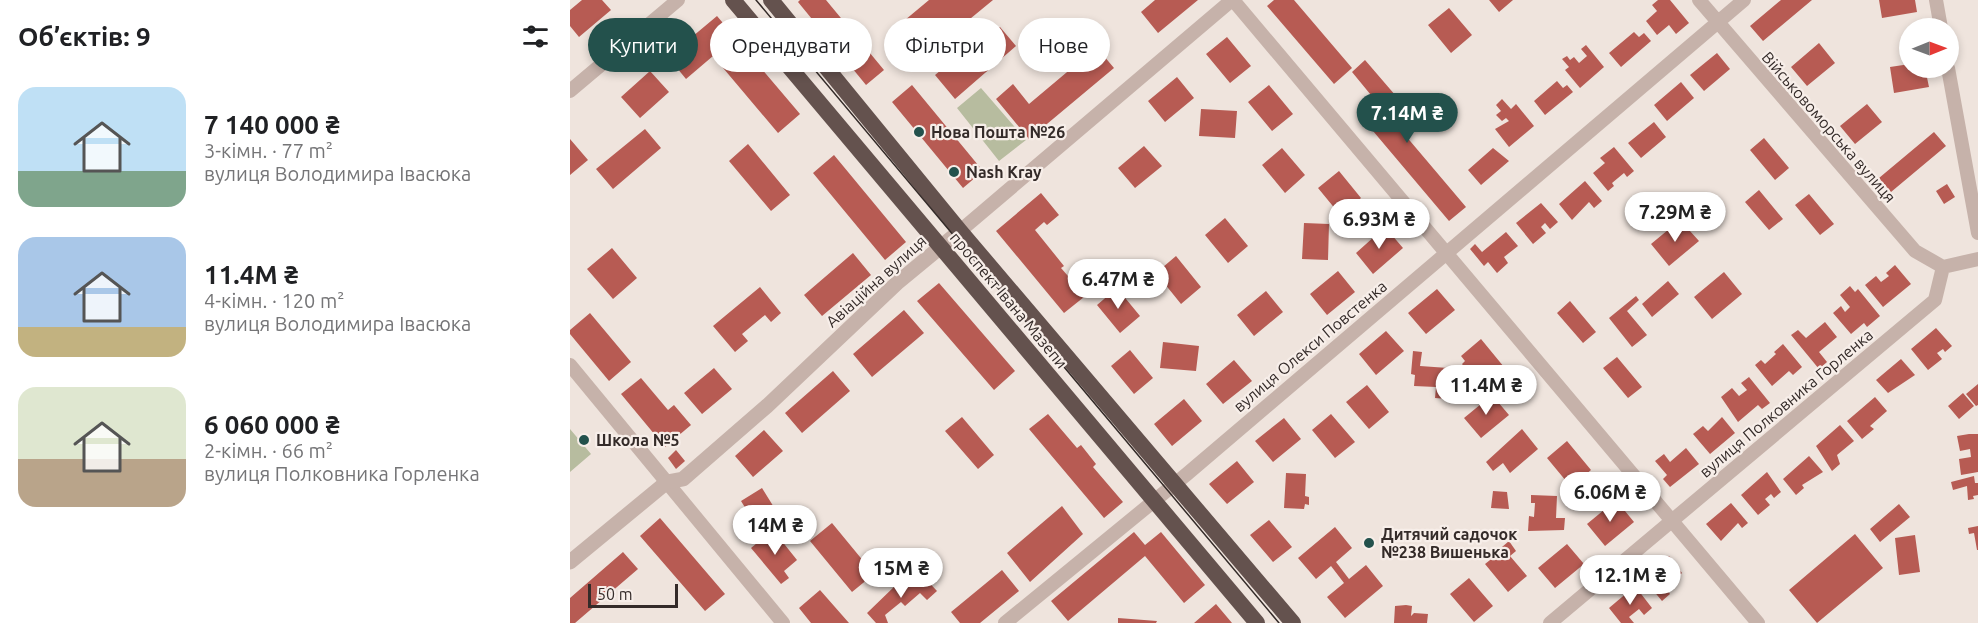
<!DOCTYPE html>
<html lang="uk">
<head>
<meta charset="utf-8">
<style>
	:root { --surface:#fff; --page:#f6f6f6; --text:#202124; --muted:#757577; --accent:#23514c }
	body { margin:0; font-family:Ubuntu,sans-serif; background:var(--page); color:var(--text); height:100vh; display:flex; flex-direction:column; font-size:22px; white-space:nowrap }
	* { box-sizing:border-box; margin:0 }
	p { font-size:20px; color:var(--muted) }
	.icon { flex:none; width:33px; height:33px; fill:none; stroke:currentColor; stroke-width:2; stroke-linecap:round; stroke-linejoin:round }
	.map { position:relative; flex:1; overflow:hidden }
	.details { display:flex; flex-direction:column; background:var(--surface); width:570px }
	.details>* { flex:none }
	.banner { position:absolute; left:18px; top:18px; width:570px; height:54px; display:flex; gap:12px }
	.needle { width:39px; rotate:89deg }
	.tools { position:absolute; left:1329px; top:18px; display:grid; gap:12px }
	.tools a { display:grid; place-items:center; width:60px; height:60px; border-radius:50%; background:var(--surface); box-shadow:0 3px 9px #0003; font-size:30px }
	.scale { position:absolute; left:18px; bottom:15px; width:90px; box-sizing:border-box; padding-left:6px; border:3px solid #342b29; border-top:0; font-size:16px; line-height:21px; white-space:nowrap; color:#342b29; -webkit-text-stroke:4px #f7eee9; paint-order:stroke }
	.price { position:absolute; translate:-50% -51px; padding:0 14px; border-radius:21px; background:#fff; color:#222; font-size:20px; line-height:39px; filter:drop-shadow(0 2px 3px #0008) }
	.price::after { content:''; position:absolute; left:50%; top:36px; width:18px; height:14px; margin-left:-9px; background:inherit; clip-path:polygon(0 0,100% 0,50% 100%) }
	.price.active { background:var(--accent); color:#fff }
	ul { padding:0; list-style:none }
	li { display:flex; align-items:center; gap:18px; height:150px; padding:0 18px }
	li span { display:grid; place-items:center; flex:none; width:168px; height:120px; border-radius:18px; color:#555 }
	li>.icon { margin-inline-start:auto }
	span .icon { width:72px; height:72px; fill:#fffc; stroke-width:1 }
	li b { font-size:26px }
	h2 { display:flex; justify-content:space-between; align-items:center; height:72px; padding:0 18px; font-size:26px }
	.pill { padding:0 21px; border-radius:27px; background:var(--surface); box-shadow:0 3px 9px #0003; font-size:21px; line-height:54px }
	.pill.active { background:var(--accent); color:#fff }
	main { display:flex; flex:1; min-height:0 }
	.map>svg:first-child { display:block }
</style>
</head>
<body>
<main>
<section class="details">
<h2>Об’єктів: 9<svg class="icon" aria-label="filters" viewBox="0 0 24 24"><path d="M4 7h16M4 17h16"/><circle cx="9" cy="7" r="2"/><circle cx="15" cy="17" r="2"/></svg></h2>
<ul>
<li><span style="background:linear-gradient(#bfe0f5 70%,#7fa58c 0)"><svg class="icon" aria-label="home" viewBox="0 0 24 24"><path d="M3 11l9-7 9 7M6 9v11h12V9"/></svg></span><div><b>7 140 000 ₴</b><p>3-кімн. · 77 m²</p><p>вулиця Володимира Івасюка</p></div></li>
<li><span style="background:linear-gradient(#a9c7e8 75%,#c2b280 0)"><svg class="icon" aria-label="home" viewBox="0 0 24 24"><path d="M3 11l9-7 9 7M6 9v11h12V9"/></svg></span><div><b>11.4M ₴</b><p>4-кімн. · 120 m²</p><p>вулиця Володимира Івасюка</p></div></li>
<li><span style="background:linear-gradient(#dfe7d0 60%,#b9a48a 0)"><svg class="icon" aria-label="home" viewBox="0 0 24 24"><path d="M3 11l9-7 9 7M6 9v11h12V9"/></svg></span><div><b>6 060 000 ₴</b><p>2-кімн. · 66 m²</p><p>вулиця Полковника Горленка</p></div></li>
</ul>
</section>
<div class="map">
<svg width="1408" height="623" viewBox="0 0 1408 623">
	<rect width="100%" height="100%" fill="#efe4dd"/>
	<!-- green -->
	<path fill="#b7bc9f" d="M411,88L456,140L429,161L387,108Z
		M0,429L21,454L0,472Z"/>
	<!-- building -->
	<path fill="#b75b53" d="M12,0H32L41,10L9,37L0,26V10Z
		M230,0H256L314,70L296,85L228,2Z
		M359,0H423L344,65L327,44L337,35L329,25Z
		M585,0H628L588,33L571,12Z
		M704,0H724L782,68L764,84L697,6Z
		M919,0H943L929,12Z
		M1088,0H1100L1119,23L1106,34L1099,25L1087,35L1076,21L1087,11L1082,5Z
		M1211,0H1242L1193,41L1180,26Z
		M1309,0H1345L1347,12L1312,18Z
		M879,8L902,35L881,53L858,25Z
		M147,16L230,114L208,133L143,56L116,79L98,57Z
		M430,27L446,46L385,99L365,75L406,41L409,44Z
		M512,30L544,68L459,139L426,99L443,84L459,104L509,62L494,45Z
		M1064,32L1069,37L1074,33L1081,41L1051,67L1039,53Z
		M657,37L681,66L660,83L636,54Z
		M1249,43L1265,63L1237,86L1221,67Z
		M1016,45L1034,67L1010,88L995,70L999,67L992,59L997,56L1000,60L1004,57L1009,63L1017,56L1011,49Z
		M1147,53L1160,69L1134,91L1120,75Z
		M795,60L838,110L824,122L896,207L879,221L803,131L819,117L782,72Z
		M1340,64V68H1355L1359,87L1324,93L1320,67Z
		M80,71L99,92L70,118L51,97Z
		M607,77L624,98L595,122L578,101Z
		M987,81L993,88L997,85L1003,92L975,115L964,101Z
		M1111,82L1124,98L1097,121L1084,105Z
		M342,85L413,171L393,188L322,102Z
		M699,85L723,114L702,131L678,102Z
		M932,99L941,109L946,104L964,126L939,147L925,129L939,121L936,118L932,121L926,115L931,111L926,105Z
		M1297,104L1312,122L1285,144L1270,126Z
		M631,109L667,111L665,138L629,136Z
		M1084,122L1096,137L1071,158L1058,143Z
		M75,129L91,148L43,189L26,169Z
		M1364,132L1376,146L1321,192L1309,178Z
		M1194,138L1219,168L1205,180L1180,150Z
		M0,139L18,160L0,175Z
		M178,144L220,195L201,211L159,161Z
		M574,146L592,166L565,188L548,168Z
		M1044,147L1064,171L1057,177L1054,173L1042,183L1044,186L1038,191L1023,173L1035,163L1030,158Z
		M712,148L735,175L715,193L692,165Z
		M923,148L939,161L911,185L898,170Z
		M264,155L336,242L315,260L243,173Z
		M769,171L791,198L771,216L748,188Z
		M1015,181L1032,201L1024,208L1019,202L1002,220L989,204Z
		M1377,184L1385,197L1374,204L1366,191Z
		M1189,190L1213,219L1199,230L1175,202Z
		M471,193L489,215L477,225L474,222L465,230L494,266L491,268L498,276L507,268L524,289L494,313L426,231Z
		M1239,194L1264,224L1250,235L1225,205Z
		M971,203L988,222L980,229L975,223L971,227L976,233L963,244L946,223Z
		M655,218L678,246L658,263L635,235Z
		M1110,220L1129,241L1099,266L1081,244Z
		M734,223L759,224L758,260L732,259Z
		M815,227L833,248L803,274L786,253Z
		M936,232L948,246L934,257L938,263L927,273L918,262L914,266L900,249L905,244L912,252Z
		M42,248L67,278L43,299L17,269Z
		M283,253L301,275L252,316L234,295Z
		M606,256L631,287L611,304L586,273Z
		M1325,265L1341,284L1313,307L1295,285L1306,276L1311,282L1319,276L1316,273Z
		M768,271L785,292L757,315L740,294Z
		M1154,272L1172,294L1142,319L1124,297Z
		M1098,281L1109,294L1082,317L1072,304Z
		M369,283L445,371L424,390L347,301Z
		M1280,286L1285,292L1288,289L1310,316L1297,327L1294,323L1281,334L1263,313L1271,306L1275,312L1280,307L1270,295Z
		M190,287L211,313L201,322L195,315L172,334L178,341L165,352L143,326Z
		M547,288L570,316L550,333L527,305Z
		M867,289L885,310L856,334L838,313Z
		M696,291L713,312L684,336L667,315Z
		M1066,296L1069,300L1057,311L1077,335L1062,347L1039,318Z
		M1000,301L1026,332L1013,343L987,313Z
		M334,310L354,333L302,377L283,354Z
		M20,313L61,362L39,381L0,334V330Z
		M1255,322L1267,337L1249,352L1257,362L1249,369L1221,335L1228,330L1236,338Z
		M1366,328L1382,346L1375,352L1373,349L1367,353L1372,359L1358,370L1341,349Z
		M816,331L834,351L806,375L789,354Z
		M911,339L934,367L914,384L910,379L903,388L896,378L904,372L902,369L898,372L892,364L895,361L891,356Z
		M593,342L629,346L626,371L590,368Z
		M1213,344L1232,367L1223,375L1219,371L1202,386L1185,365L1191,360L1195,364L1206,354L1204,352Z
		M560,350L583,378L564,394L541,366Z
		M843,351L852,352L850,366L878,368V399L865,398L866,387L844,386L845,375L841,374Z
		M1047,357L1072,387L1058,398L1033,368Z
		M1331,359L1345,375L1318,393L1306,380Z
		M664,360L682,381L653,404L636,384Z
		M144,368L162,389L132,414L114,393Z
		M263,371L280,391L232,433L215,413Z
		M1179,377L1200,403L1192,409L1188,405L1168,422L1151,397L1162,388L1169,396L1177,390L1171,383Z
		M71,378L98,410L104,405L121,425L95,447L51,394Z
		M1408,384V405L1406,406L1396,394Z
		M797,385L819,412L799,429L776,402Z
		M1393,393L1404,406L1389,419L1378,406Z
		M922,395L939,415L911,438L894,418Z
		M1305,397L1317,411L1300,426L1304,429L1292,439L1277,421Z
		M614,399L632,421L602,446L584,424Z
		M478,414L507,448L511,445L526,464L523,467L553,502L534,518L459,429Z
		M761,414L785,442L765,458L742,430Z
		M392,417L424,455L408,469L375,431Z
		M1152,417L1165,433L1140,454L1123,434L1133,426L1138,431Z
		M714,418L731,439L703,462L685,441Z
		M1270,425L1284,441L1267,455L1270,464L1262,471L1246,446Z
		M952,429L968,449L940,473L933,463L923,471L916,462Z
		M194,430L213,451L183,477L165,456Z
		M1399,434H1408V472L1391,475L1389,459L1401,457L1400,449L1390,451L1387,436Z
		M997,441L1021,470L1001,487L977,458Z
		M1116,448L1129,464L1100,487L1093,479L1097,475L1085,461L1094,454L1100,462Z
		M106,450L115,461L106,469L98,458Z
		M1239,456L1253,472L1232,485L1234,488L1226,495L1213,479Z
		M667,461L684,482L657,504L639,484Z
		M1197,472L1211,492L1204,498L1201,494L1195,499L1200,505L1188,515L1171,495Z
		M716,473L736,474L735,496L739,497V505L735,504L734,509L714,508Z
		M1404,476L1405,483H1408V495L1403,496L1404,499L1398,500L1397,486L1383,490L1381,482Z
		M192,488L210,517L189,530L171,501Z
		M923,491L937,492L939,509L921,508Z
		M961,495L987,496L986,518H995L994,530L958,531L959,516L964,517L965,503H961Z
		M1046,500L1064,522L1035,546L1017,524Z
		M1161,503L1178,523L1172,528L1168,523L1151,541L1136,524Z
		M1329,504L1340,517L1310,542L1300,529Z
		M492,506L513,534L460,582L437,553Z
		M90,518L155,594L135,611L70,536Z
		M699,520L722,547L703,562L680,535Z
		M262,523L304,574L282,592L240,541Z
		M1408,526V550H1407L1404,533L1399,534L1398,528Z
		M765,527L782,548L766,562L779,579L796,565L813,586L775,618L757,597L774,583L761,566L746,579L728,558Z
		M203,530L227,560L214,571L219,578L211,584L181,548Z
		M564,532L575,545L591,532L635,585L614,603L575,556L498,621L481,601Z
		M1285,534L1313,568L1247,623L1219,590Z
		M1345,535L1350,572L1329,575L1325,538Z
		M939,541L946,551L940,556L957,576L938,592L915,564L934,549L932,547Z
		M997,544L1014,564L985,588L968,568Z
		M53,552L68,569L5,623H0V598Z
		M1099,556L1112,573L1095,587L1100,594L1092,601L1073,578Z
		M432,570L449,591L410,623H390L381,612Z
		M352,575L367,591L357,600L350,593L335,606L331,602L315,615L318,623H306L297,613L327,584L334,591Z
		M899,578L923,606L904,622L880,594Z
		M1065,586L1082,608L1074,615L1069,609L1059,617L1064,623H1051L1039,608Z
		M250,590L279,623H241L229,608Z
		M646,604L662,623H624Z
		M836,605L842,606L841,616L844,613L858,614L857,623H824L825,606Z
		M548,618L587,621L586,623H548Z"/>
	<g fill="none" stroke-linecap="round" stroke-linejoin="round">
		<!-- minor -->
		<path stroke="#c6b2aa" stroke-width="14" d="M663,0L1188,623
			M1129,0L1345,251L1373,267
			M1366,0L1371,28
			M1378,68L1408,233
			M0,91L108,0
			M390,231L662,0
			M0,365L213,623
			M435,623L617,474L1174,0
			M980,623L1365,300L1373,267L1408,259"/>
		<!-- tertiary -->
		<path stroke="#c6b2aa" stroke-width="15" d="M0,562L97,482L113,479L197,406L327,283L390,231"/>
		<!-- trunk -->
		<path stroke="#64524e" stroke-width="16" d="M163,0L687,623
			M201,0L390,231L723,623"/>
		<!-- tram -->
		<path stroke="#342b29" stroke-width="1.5" d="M186,0L709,623"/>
	</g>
	<!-- markers -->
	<g fill="#23514c" stroke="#f7eee9" stroke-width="2">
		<circle cx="349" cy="132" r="6"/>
		<circle cx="384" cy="172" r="6"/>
		<circle cx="14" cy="440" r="6"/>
		<circle cx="799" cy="543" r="6"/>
	</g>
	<g text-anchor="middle" stroke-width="4.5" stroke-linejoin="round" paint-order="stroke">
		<!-- street labels -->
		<g font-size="16" fill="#342b29" stroke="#f7eee9">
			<text transform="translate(1259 127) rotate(49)" y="6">Військовоморська вулиця</text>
			<text transform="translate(306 281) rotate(-42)" y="6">Авіаційна вулиця</text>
			<text transform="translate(439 300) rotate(50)" y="6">проспект Івана Мазепи</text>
			<text transform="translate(740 346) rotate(-40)" y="6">вулиця Олекси Повстенка</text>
			<text transform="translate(1216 403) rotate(-40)" y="6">вулиця Полковника Горленка</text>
		</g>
		<!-- poi labels -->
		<g font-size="16" font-weight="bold" fill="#342b29" stroke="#f7eee9" text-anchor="start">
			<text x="361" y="138">Нова Пошта №26</text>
			<text x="396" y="178">Nash Kray</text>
			<text x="26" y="446">Школа №5</text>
			<text x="811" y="540">Дитячий садочок<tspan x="811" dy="18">№238 Вишенька</tspan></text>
		</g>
	</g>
</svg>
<div class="tools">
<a><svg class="needle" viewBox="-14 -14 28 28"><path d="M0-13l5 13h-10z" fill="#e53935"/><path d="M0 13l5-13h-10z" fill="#757577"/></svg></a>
</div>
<div class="scale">50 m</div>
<b class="price active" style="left:837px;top:144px">7.14M ₴</b>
<b class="price" style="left:1105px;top:243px">7.29M ₴</b>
<b class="price" style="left:809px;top:250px">6.93M ₴</b>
<b class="price" style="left:548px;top:310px">6.47M ₴</b>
<b class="price" style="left:916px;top:416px">11.4M ₴</b>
<b class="price" style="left:1040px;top:523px">6.06M ₴</b>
<b class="price" style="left:205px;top:556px">14M ₴</b>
<b class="price" style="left:331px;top:599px">15M ₴</b>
<b class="price" style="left:1060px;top:606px">12.1M ₴</b>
<div class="banner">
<a class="pill active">Купити</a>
<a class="pill">Орендувати</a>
<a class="pill">Фільтри</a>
<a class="pill">Нове</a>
</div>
</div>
</main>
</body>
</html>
